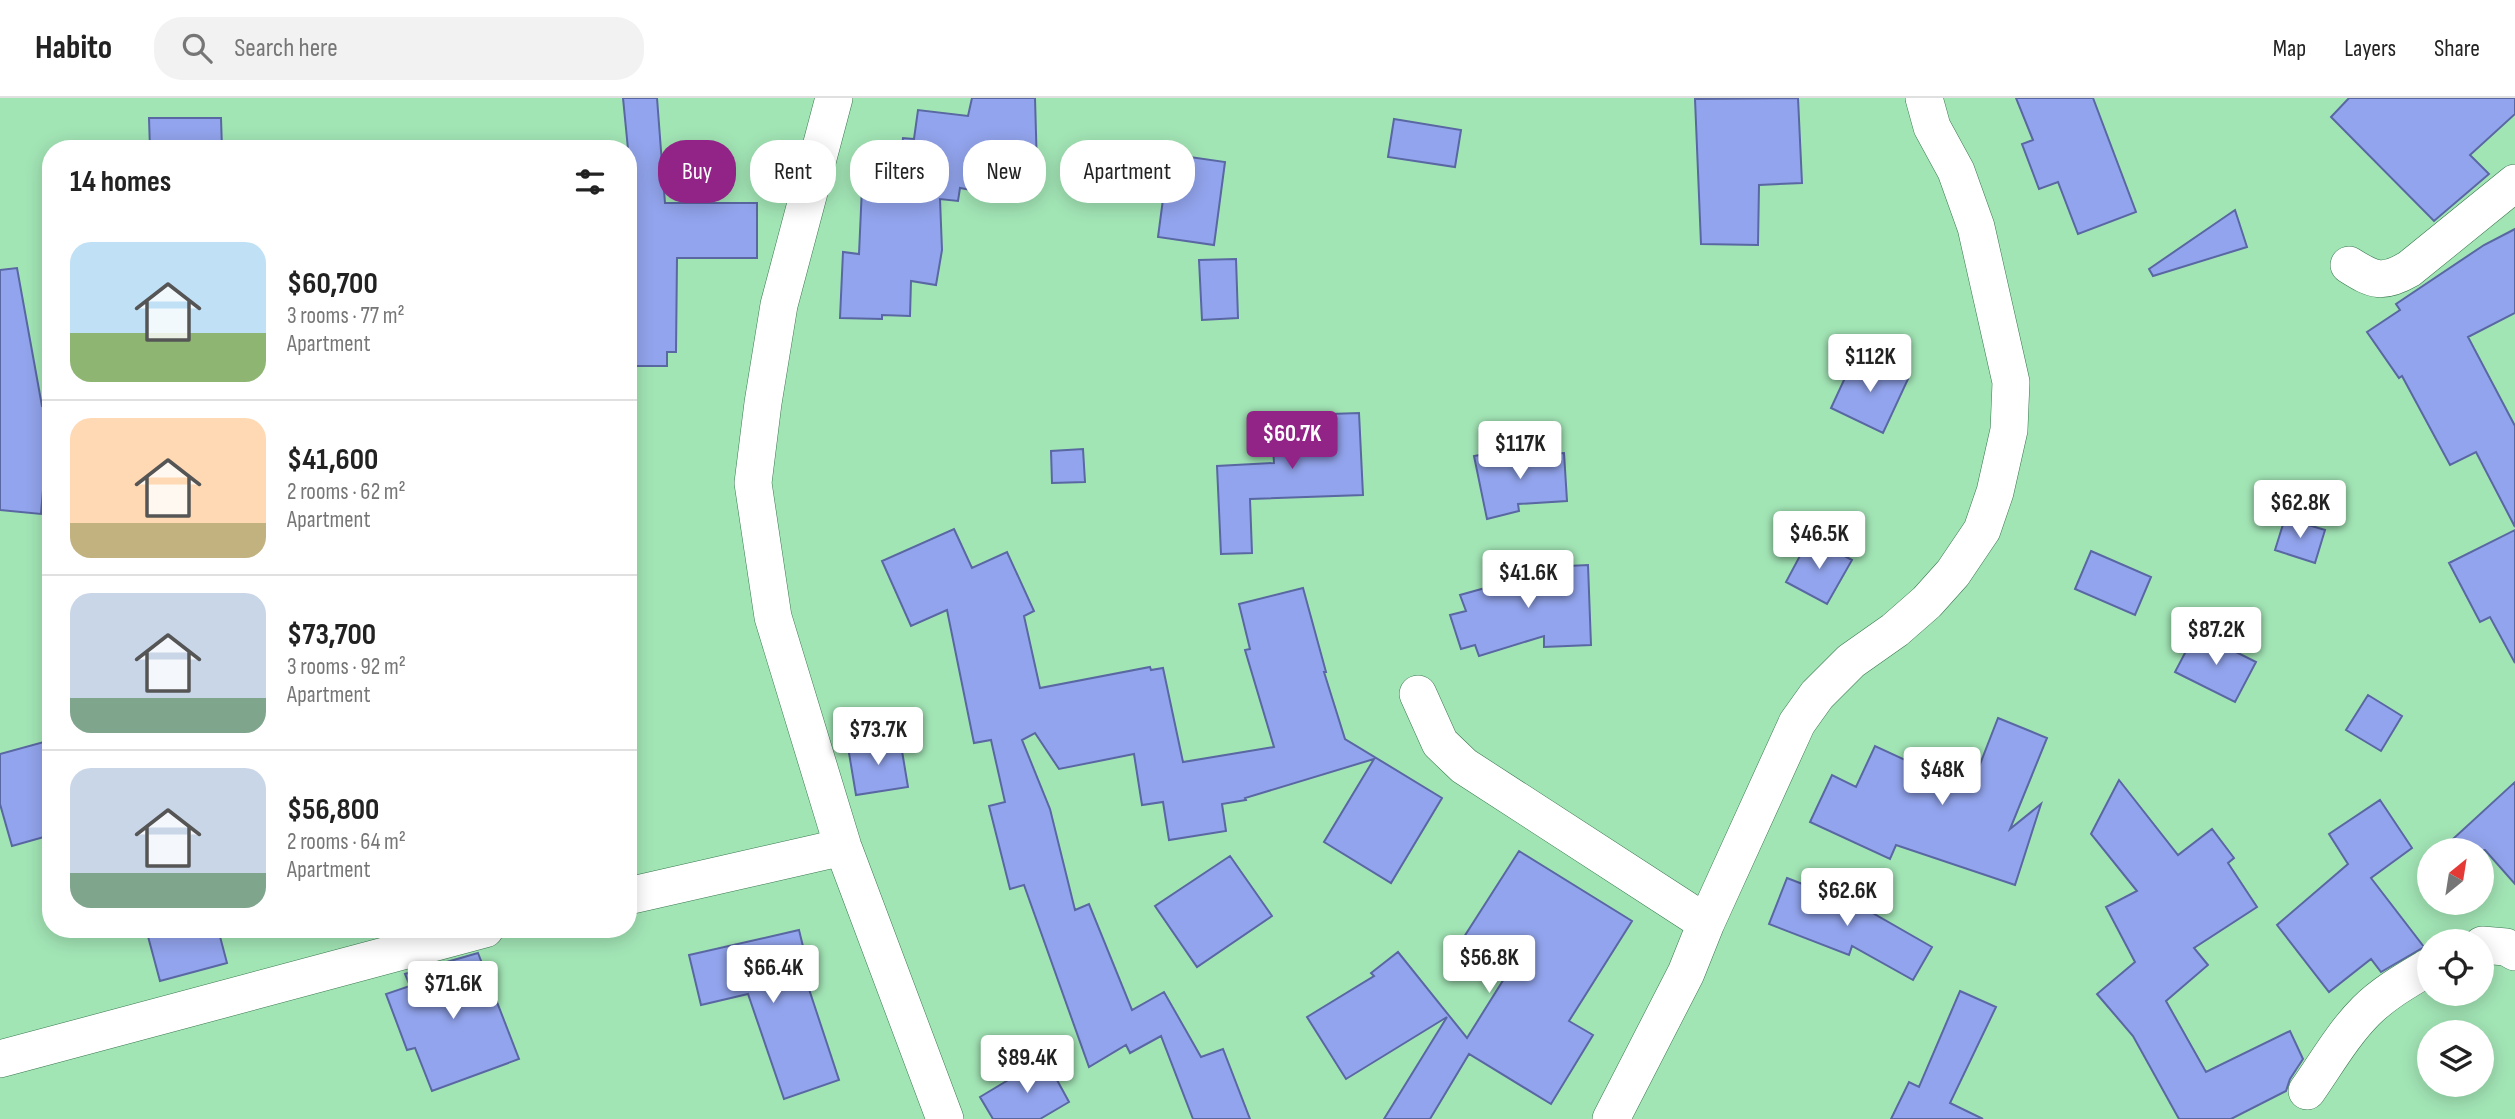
<!DOCTYPE html>
<html lang="en">
<head>
<meta charset="utf-8">
<style>
	:root { --surface:#fff; --page:#f2f2f2; --text:#222; --muted:#767676; --line:#e0e0e0; --accent:#912486 }
	body { margin:0; font-family:"Sofia Sans Condensed",sans-serif; background:var(--page); color:var(--text); height:100vh; display:flex; flex-direction:column; font-size:26px; white-space:nowrap }
	* { box-sizing:border-box; margin:0 }
	p { font-size:23px; color:var(--muted) }
	.icon { flex:none; width:38px; height:38px; fill:none; stroke:currentColor; stroke-width:2; stroke-linecap:round; stroke-linejoin:round }
	.map { position:relative; flex:1; overflow:hidden }
	.drawer { position:absolute; left:42px; top:42px; width:595px; height:798px; display:flex; flex-direction:column; background:var(--surface); border-radius:28px; box-shadow:0 4px 18px #0003 }
	.drawer>* { flex:none }
	.top-card { position:absolute; left:658px; top:42px; width:665px; height:63px; display:flex; gap:14px }
	.needle { width:46px; rotate:30deg }
	.fabs { position:absolute; left:2417px; top:740px; display:grid; gap:14px }
	.fabs a { display:grid; place-items:center; width:77px; height:77px; border-radius:50%; background:var(--surface); box-shadow:0 4px 18px #0003; font-size:35px }
	.price { position:absolute; translate:-50% -60px; padding:0 16px; border-radius:7px; background:#fff; color:#222; font-size:23px; line-height:46px; filter:drop-shadow(0 2px 4px #0008) }
	.price::after { content:''; position:absolute; left:50%; top:42px; width:21px; height:16px; margin-left:-10px; background:inherit; clip-path:polygon(0 0,100% 0,50% 100%) }
	.price.current { background:var(--accent); color:#fff }
	ul { padding:0; list-style:none }
	li { display:flex; align-items:center; gap:21px; height:175px; padding:0 28px }
	li+li { border-top:2px solid var(--line) }
	li span { display:grid; place-items:center; flex:none; width:196px; height:140px; border-radius:21px; color:#555 }
	li>.icon { margin-inline-start:auto }
	span .icon { width:84px; height:84px; fill:#fffc; stroke-width:1 }
	li b { font-size:30px }
	h2 { display:flex; justify-content:space-between; align-items:center; height:84px; padding:0 28px; font-size:30px }
	.chip { padding:0 24px; border-radius:28px; background:var(--surface); box-shadow:0 4px 18px #0003; font-size:24px; line-height:63px }
	.chip.current { background:var(--accent); color:#fff }
	header { display:flex; align-items:center; gap:42px; box-sizing:border-box; height:98px; padding:0 35px; background:var(--surface); border-bottom:2px solid var(--line) }
	header strong { font-size:33px }
	nav { display:flex; gap:38px; margin-inline-start:auto; font-size:24px }
	.search { width:490px; height:63px; background:var(--page); display:flex; align-items:center; gap:18px; box-sizing:border-box; padding:0 24px; border-radius:28px; color:var(--muted); font-size:26px }
	.map>svg:first-child { display:block }
</style>
</head>
<body>
<header>
<strong>Habito</strong>
<div class="search"><svg class="icon" aria-label="search" viewBox="0 0 24 24"><circle cx="10" cy="10" r="6"/><path d="M15 15l6 6"/></svg>Search here</div>
<nav><a>Map</a><a>Layers</a><a>Share</a></nav>
</header>
<div class="map">
<svg width="2515" height="1021" viewBox="0 0 2515 1021">
	<rect width="100%" height="100%" fill="#a2e5b5"/>
	<!-- building -->
	<path fill="#92a4ed" stroke="#5967a2" stroke-width="2" d="M623,0H657L665,105H757V160H677L676,254H667V268H628V51Z
		M972,0H1035L1037,71L1019,101L960,90L958,103L940,101L942,152L936,187L911,183L910,218L882,217V221L840,220L843,154L859,156L862,89H898L903,40L914,41L918,12L968,18Z
		M1798,0L1802,85L1759,87L1758,147L1701,146L1695,1Z
		M2016,0H2093L2136,114L2078,136L2058,84L2039,91L2022,46L2033,42Z
		M2349,0H2515V16L2470,57L2489,76L2434,123L2331,19Z
		M149,20H221L222,51H150Z
		M1394,21L1461,32L1455,69L1388,59Z
		M1169,56L1225,64L1214,147L1158,139Z
		M2235,112L2247,149L2153,178L2149,171Z
		M2515,131V215L2468,239L2515,328V429L2476,354L2450,367L2402,278L2399,280L2367,234L2400,212L2396,206L2484,147Z
		M1236,161L1238,220L1202,222L1199,162Z
		M17,170L42,308L50,309L41,416L0,412V172Z
		M1856,256L1908,281L1883,335L1831,310Z
		M1359,315L1363,397L1250,401L1252,455L1221,456L1217,368L1274,365L1271,318Z
		M1083,351L1085,384L1052,385L1051,353Z
		M1508,352L1509,358L1564,355L1567,403L1518,406L1519,413L1487,421L1474,358Z
		M2285,420L2325,432L2315,465L2275,452Z
		M954,431L972,470L1007,454L1034,513L1024,518L1040,590L1150,569L1151,572L1163,570L1183,664L1274,649L1245,552L1250,551L1239,506L1303,490L1326,574H1324L1345,641L1442,700L1391,785L1324,744L1374,661L1245,700L1246,702L1222,706L1226,733L1169,742L1163,704L1142,707L1134,656L1059,671L1035,635L1022,642L1050,711L1075,812L1089,806L1132,912L1164,894L1201,959L1223,951L1250,1021H1193L1161,938L1130,955L1126,947L1089,969L1024,787L1010,791L989,708L1005,704L991,642L974,645L947,512L911,528L882,463Z
		M2515,432V565L2490,519L2480,524L2449,465Z
		M1810,439L1852,462L1827,506L1786,484Z
		M2091,453L2151,479L2135,517L2075,491Z
		M1588,467L1591,547L1544,549V538L1479,558L1475,547L1461,551L1450,517L1466,513L1460,497L1503,485L1500,471Z
		M2196,534L2256,564L2235,604L2175,574Z
		M2368,597L2402,618L2381,653L2346,632Z
		M1998,620L2047,640L2010,731L2041,706L2015,787L1896,747L1890,761L1810,724L1832,677L1856,689L1875,648L1970,692Z
		M900,641L908,689L856,697L848,649Z
		M51,642V737L12,748L0,706V656Z
		M2119,682L2178,757L2212,731L2234,760L2228,765L2257,809L2194,850L2208,867L2166,903L2206,974L2290,933L2303,961L2290,981L2286,993L2231,1021H2179L2133,938L2097,896L2135,864L2106,809L2137,793L2091,736Z
		M2515,684V786L2485,752H2441Z
		M2380,702L2412,750L2371,780L2424,849L2381,874L2371,861L2329,894L2277,827L2348,766L2329,736Z
		M1519,753L1632,823L1569,923L1593,937L1551,1006L1469,956L1430,1021H1384L1447,919L1346,981L1307,919L1374,878L1371,875L1398,854L1467,940L1512,868L1464,839Z
		M1230,758L1272,818L1197,869L1155,808Z
		M1787,780L1862,809L1932,849L1913,882L1852,848L1849,857L1769,826Z
		M146,831H218L227,865L160,883Z
		M799,832L811,881L806,882L839,982L784,1001L748,896L701,907L689,857Z
		M478,855L519,961L432,993L415,950L407,952L386,896L410,888L405,876Z
		M1960,893L1996,909L1950,1005L1983,1021H1891L1909,984L1919,989Z
		M1045,960L1069,1004L1040,1021H993L980,999Z"/>
	<g fill="none" stroke-linecap="round" stroke-linejoin="round">
		<!-- street casing -->
		<g stroke="#36774c" stroke-width="38">
			<path id="street" d="M834,0L779,207L763,305L753,385L773,519L843,749L945,1021
				M2349,167C2374,183 2383,186 2409,171L2515,85
				M1418,596L1440,645L1464,668L1706,825
				M628,798L843,749
				M2482,847L2506,849L2515,854
				M0,961L485,831
				M2307,993C2326,966 2343,936 2366,913C2384,895 2407,882 2429,869
				M1611,1021L1686,875L1706,825L1797,625L1817,597L1851,563L1895,532L1927,504L1953,475L1982,432L1995,394L2009,332L2011,284L1976,129L1956,73L1932,29L1924,0"/>
		</g>
		<!-- street -->
		<use href="#street" stroke="#fff" stroke-width="37"/>
	</g>
</svg>
<div class="fabs">
<a><svg class="needle" viewBox="-14 -14 28 28"><path d="M0-13l5 13h-10z" fill="#e53935"/><path d="M0 13l5-13h-10z" fill="#767676"/></svg></a>
<a><svg class="icon" aria-label="locate" viewBox="0 0 24 24"><circle cx="12" cy="12" r="6"/><path d="M12 2v4M12 18v4M2 12h4M18 12h4"/></svg></a>
<a><svg class="icon" aria-label="layers" viewBox="0 0 24 24"><path d="M12 4l9 5-9 5-9-5zM3 14l9 5 9-5"/></svg></a>
</div>
<b class="price" style="left:1870px;top:296px">$112K</b>
<b class="price current" style="left:1292px;top:373px">$60.7K</b>
<b class="price" style="left:1520px;top:383px">$117K</b>
<b class="price" style="left:2300px;top:442px">$62.8K</b>
<b class="price" style="left:1819px;top:473px">$46.5K</b>
<b class="price" style="left:1528px;top:512px">$41.6K</b>
<b class="price" style="left:2216px;top:569px">$87.2K</b>
<b class="price" style="left:878px;top:669px">$73.7K</b>
<b class="price" style="left:1942px;top:709px">$48K</b>
<b class="price" style="left:1847px;top:830px">$62.6K</b>
<b class="price" style="left:1489px;top:897px">$56.8K</b>
<b class="price" style="left:773px;top:907px">$66.4K</b>
<b class="price" style="left:453px;top:923px">$71.6K</b>
<b class="price" style="left:1027px;top:997px">$89.4K</b>
<div class="top-card">
<a class="chip current">Buy</a>
<a class="chip">Rent</a>
<a class="chip">Filters</a>
<a class="chip">New</a>
<a class="chip">Apartment</a>
</div>
<section class="drawer">
<h2>14 homes<svg class="icon" aria-label="filters" viewBox="0 0 24 24"><path d="M4 7h16M4 17h16"/><circle cx="9" cy="7" r="2"/><circle cx="15" cy="17" r="2"/></svg></h2>
<ul>
<li><span style="background:linear-gradient(#bfe0f5 65%,#8fb573 0)"><svg class="icon" aria-label="home" viewBox="0 0 24 24"><path d="M3 11l9-7 9 7M6 9v11h12V9"/></svg></span><div><b>$60,700</b><p>3 rooms · 77 m²</p><p>Apartment</p></div></li>
<li><span style="background:linear-gradient(#ffd9b3 75%,#c2b280 0)"><svg class="icon" aria-label="home" viewBox="0 0 24 24"><path d="M3 11l9-7 9 7M6 9v11h12V9"/></svg></span><div><b>$41,600</b><p>2 rooms · 62 m²</p><p>Apartment</p></div></li>
<li><span style="background:linear-gradient(#c9d6e8 75%,#7fa58c 0)"><svg class="icon" aria-label="home" viewBox="0 0 24 24"><path d="M3 11l9-7 9 7M6 9v11h12V9"/></svg></span><div><b>$73,700</b><p>3 rooms · 92 m²</p><p>Apartment</p></div></li>
<li><span style="background:linear-gradient(#c9d6e8 75%,#7fa58c 0)"><svg class="icon" aria-label="home" viewBox="0 0 24 24"><path d="M3 11l9-7 9 7M6 9v11h12V9"/></svg></span><div><b>$56,800</b><p>2 rooms · 64 m²</p><p>Apartment</p></div></li>
</ul>
</section>
</div>
</body>
</html>
